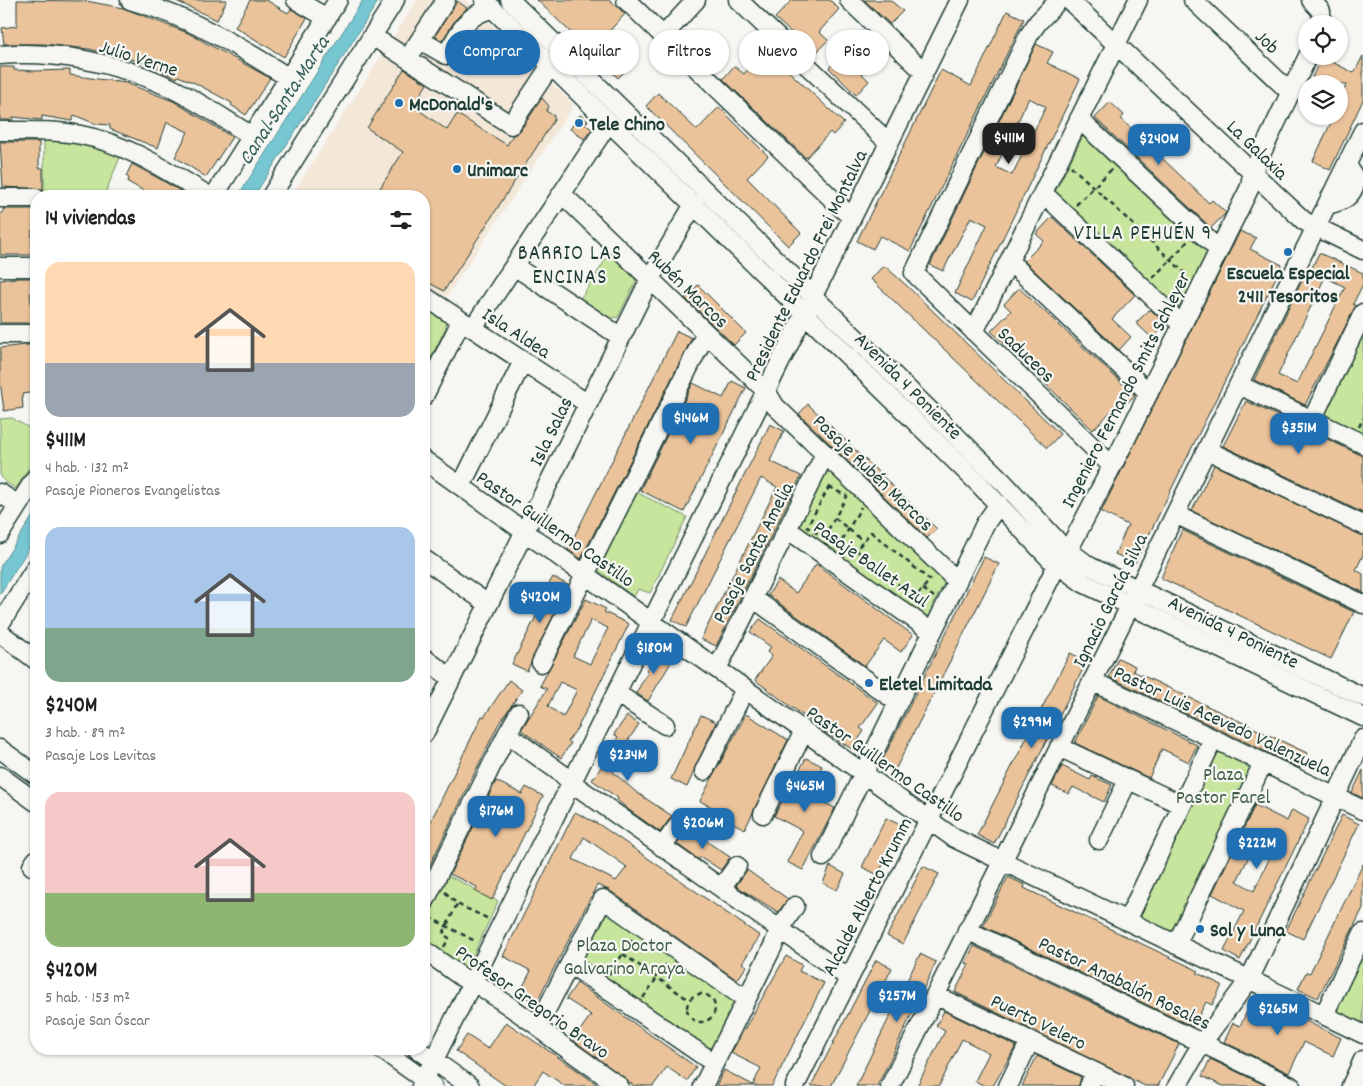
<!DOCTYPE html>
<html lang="es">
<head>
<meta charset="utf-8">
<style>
	:root { --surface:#fff; --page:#f2f2f2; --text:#202124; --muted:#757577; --accent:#1f6fb2 }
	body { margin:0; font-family:Dekko,sans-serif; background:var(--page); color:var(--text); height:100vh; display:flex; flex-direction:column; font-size:19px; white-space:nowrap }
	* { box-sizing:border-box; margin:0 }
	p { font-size:16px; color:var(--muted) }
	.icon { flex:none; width:28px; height:28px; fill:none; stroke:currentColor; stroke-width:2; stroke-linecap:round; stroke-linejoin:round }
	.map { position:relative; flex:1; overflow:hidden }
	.details { position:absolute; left:30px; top:190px; width:400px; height:865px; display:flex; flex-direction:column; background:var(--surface); border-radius:20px; box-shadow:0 1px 4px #0004 }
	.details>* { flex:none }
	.hud { position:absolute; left:445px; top:30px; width:475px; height:45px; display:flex; gap:10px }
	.tools { position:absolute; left:1298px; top:15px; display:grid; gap:10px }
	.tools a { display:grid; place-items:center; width:50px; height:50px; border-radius:50%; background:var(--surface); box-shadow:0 1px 4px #0004; font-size:25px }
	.price { position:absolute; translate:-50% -42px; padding:0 11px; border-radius:10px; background:var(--accent); color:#fff; font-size:16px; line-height:32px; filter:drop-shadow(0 1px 2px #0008) }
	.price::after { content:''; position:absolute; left:50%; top:30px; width:15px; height:11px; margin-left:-8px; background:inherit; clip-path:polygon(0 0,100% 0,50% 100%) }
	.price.active { background:#222; color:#fff }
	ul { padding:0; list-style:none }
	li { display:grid; align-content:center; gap:10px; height:265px; padding:0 15px }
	li span { display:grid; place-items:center; height:155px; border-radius:15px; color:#555 }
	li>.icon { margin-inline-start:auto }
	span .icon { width:90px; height:90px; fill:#fffc; stroke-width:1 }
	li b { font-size:21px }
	h2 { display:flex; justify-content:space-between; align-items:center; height:60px; padding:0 15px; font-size:21px }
	.pill { padding:0 18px; border-radius:22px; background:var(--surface); box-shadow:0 1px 4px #0004; font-size:18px; line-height:45px }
	.pill.active { background:var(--accent); color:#fff }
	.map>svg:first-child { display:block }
</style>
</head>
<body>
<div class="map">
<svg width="1363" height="1086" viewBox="0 0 1363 1086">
	<rect width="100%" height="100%" fill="#f6f6f2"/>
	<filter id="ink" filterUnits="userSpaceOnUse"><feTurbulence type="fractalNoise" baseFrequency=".02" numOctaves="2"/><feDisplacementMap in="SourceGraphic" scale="10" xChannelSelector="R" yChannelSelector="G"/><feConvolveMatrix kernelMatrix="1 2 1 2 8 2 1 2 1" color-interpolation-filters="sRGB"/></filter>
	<g filter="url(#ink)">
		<!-- built -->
		<path fill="#f3e7d8" d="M417,0H466L574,105L445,299L424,284V196H291Z"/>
		<!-- green -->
		<path fill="#c7e59d" stroke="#739168" d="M1086,130L1213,249L1180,310L1055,192Z
			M44,136L80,142L121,155L104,196H70L44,192Z
			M610,253L633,275L636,281L618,317L610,319L580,299Z
			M424,307L446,321V328L424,371Z
			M1363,321V438L1316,416Z
			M12,418L36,432V456L16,489L4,481L0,474V419Z
			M826,465L946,579L925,621L796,528Z
			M636,492L687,517L650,593L638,589L634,597L596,569Z
			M1214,748L1255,764L1175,935L1137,918Z
			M447,875L498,901L467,969L424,939V922Z
			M605,906L737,1001L711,1052L578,959Z
			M1363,944V1023L1341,1013L1335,1007Z"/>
		<!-- water -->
		<path fill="#77c7d2" stroke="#549093" d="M363,0H379L254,196H238Z
			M36,511V537L0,594V567Z"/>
		<!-- building -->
		<path fill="#ebc39b" stroke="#1f3d34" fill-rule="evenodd" d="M17,0L86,1L123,8L188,33L270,78L246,115L231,105L232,103L195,83L178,76L177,78L163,72L164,70L142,62L89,49L43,44H4L2,28L17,26Z
			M174,0H227L217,20Z
			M250,0H266L288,13L291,9L307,18L284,57L235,27Z
			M537,0H610L625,14L603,38L631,65L618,78Z
			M792,0H830L839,9L819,32L828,40L815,54L775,18Z
			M864,0H890L903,11L890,24Z
			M457,1L467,8L456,19L442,41L435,36Z
			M1007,11L1024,19L910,251L880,236L873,249L857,241L941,70L971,86Z
			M867,35L884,51L862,74L869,81L856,95L829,68L842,54L846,57Z
			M1036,44L1053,52L1047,63L1080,79L972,302L955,293L987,225L971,217L943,271L930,265ZM1029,98L1046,107L1012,175L996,167Z
			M766,50L844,123L833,135L830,132L806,158L723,79L734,66L744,74Z
			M1363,56V100L1330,170L1313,161L1334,116H1339V100L1347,84H1325L1312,77L1322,57L1354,73Z
			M0,67H14V70L35,71L70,70V75L126,83L173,101L232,137L206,177L175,157L188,132L167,122L158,148L110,129V125L96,124L74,115L72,121L42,116V120L13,117V120H0Z
			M404,69L427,84L413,106L447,130L457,114L507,145L513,135L520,131L542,98L549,106L546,111L554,116V120L444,291L424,280V247L427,241L424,239V196H375L403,152L367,128Z
			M658,93L697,130L719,107L768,156L747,178L801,233L788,246L646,106Z
			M1110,102L1124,115L1121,119L1138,135L1209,203L1212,200L1226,213L1211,228L1095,118Z
			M580,115L588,121L585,124L592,129L584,139L570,129Z
			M0,142H39V168H43V189L3,187Z
			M132,164L158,178L189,196H153L128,182L129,178L126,176Z
			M3,209H36V231L32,230L31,255H0V213H3Z
			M1052,217L1135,295L1112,319L1131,337L1119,350L1024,261L1044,241L1036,234Z
			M1240,231L1256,238L1250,249L1282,265L1135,563L1115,554L1128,525L1101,512Z
			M1319,253L1363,273V284L1353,304L1356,306L1305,405L1254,380L1298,289L1303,279L1306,280ZM1325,277L1345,287L1297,384L1278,375Z
			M882,267H886L907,286L1060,434L1047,448L871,279Z
			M15,278H36V292H30L33,323H0V280Z
			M698,285L746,333L734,345L685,298Z
			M1019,288L1135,395L1122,408L1118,404L1093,430L991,331L1011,311L1004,304Z
			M1150,309L1166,325L1152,338L1136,323Z
			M677,331L692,338L581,559L568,550L571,543Z
			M25,345H35L36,392L22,394L23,408L4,411L0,381V348Z
			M732,381L746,388L684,512L640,490L693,383L723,398Z
			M1246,401L1363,456V513L1223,446Z
			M808,404L937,529L927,538L799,414Z
			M770,424L784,431L770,461L801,476L716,646L701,639L777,487L761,478L686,627L672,620Z
			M1214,465L1363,536V555L1356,570L1363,574V592L1192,511Z
			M1182,530L1354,612L1331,659L1161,578Z
			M984,557L999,564L894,772L880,765Z
			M816,564L913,635L901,652L884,640L865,666L768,595L778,580L796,593Z
			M553,577L568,585L527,671L512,664L548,593L545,591Z
			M586,599L606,609L604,612L629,624L578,727L568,741L571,743L561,758L521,730L547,689L540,686ZM591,620L608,628L590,664L573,656ZM560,682L577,690L563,717L548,706Z
			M760,619L878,703L860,728L864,731L852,749L829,735L755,680L772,656L767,652L771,647L750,632Z
			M661,650L673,659L648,701L636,693L648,672L646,670Z
			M1070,653L1087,661L994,844L977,835Z
			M1118,658L1135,666L1133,671L1307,753L1300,768L1109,677Z
			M509,680L522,690L498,725L424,877V835L482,716L484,717Z
			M1098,696L1197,745L1189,762L1162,749L1149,778L1075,743Z
			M746,714L788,740L745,829L729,821L731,817L700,801Z
			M701,715L716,722L687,787L671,779Z
			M627,716L639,724L618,756L622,759L613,772L636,792L672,816L660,832L629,810L617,800L618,798L592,780L607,759L604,757L618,737L614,734Z
			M806,758L822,766L808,795L835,808L803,870L787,862L803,831L774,816Z
			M1062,766L1090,780L1092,776L1112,785L1104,802L1073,787L1069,794L1052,786Z
			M1363,770V798L1352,793Z
			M496,781L522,794L526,787L543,796L492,900L475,891L477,887L450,874Z
			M1255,805L1287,821L1292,810L1309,819L1240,960L1224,951L1244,911L1212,894ZM1253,848L1270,857L1254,891L1237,881Z
			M575,812L600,825L760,936L742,963L747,966L737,980L609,890L597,885L536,1003L519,994L531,971L503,956ZM584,837L627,867L616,881L573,859Z
			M1342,815L1359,824L1303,939L1286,931Z
			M886,818L902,826L878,875L862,867Z
			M688,829L730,857L721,870L701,857L699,860L677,844Z
			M1363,864V908L1318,998L1298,989L1306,972L1310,973Z
			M830,866L845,874L837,890L823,883Z
			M923,866L939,874L903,944L887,936Z
			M747,870L788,899L778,912L736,886Z
			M1008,877L1025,885L1024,888L1199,971L1197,973L1222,985L1212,1005L1206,1002L1193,1027L983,926Z
			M974,946L1179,1044L1158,1086H1145L955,992L969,964L965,963Z
			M920,954L936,962L889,1062L877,1086H856Z
			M786,956L802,965L799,971L824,983L772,1086H716L724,1070L753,1085L761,1068L731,1053Z
			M876,960L892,968L887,978L831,1086H811Z
			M577,983L696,1067L687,1081L667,1067L653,1086H634L573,1040L591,1015L566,999Z
			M1253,999L1275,1010L1277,1007L1341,1038L1333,1056L1304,1042L1289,1073L1224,1042L1233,1023L1240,1026Z
			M944,1011L1016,1046L993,1086H985L975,1081L989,1053L962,1039L939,1086H917L945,1031L936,1026Z
			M506,1022L580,1072L599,1086H565L543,1071L533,1086H506L456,1051L467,1035L488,1049Z
			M1037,1056L1081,1077L1079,1086H1022Z
			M1210,1059L1267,1086H1223L1202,1076Z"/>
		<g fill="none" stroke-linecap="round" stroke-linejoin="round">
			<!-- minor casing -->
			<g stroke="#1f3d34" stroke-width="21">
				<path id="minor" d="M130,0C188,16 239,46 289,78
					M296,0L327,18
					M484,0L980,485L1050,559L1083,583L1363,717
					M510,0L1004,483L1060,544L1089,566L1363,697
					M626,0L852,218
					M738,0L889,143
					M849,0L924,72
					M1059,0L1038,22L1029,35L914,273L1111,465
					M1069,0L1304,221L1363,250
					M1193,0L1291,93
					M1311,0L1321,11L1322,24
					M372,36L511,125L551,65
					M663,36L696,0
					M420,40L446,55C459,34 466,13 493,9
					M414,49L446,0
					M0,55C55,50 117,63 167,86C197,100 224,119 252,136
					M1079,119L1219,250
					M0,131C27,131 54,130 81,135C128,144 169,172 209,196
					M1043,193L1182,325
					M562,194L766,391L775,406L957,581
					M214,196L338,0
					M271,196L395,0
					M0,198H36
					M1327,205C1343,201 1352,198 1356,181L1347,164
					M1009,261L1149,393
					M514,266L621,337
					M0,267H36
					M424,296L588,404
					M473,328L609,122
					M974,332L1138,0
					M0,334H36
					M1239,385L1363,444
					M424,396L461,321
					M1312,420L1363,313
					M1207,450L1363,525
					M424,460L954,838L1363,1034
					M461,486L523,361
					M0,493L18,505
					M1175,514L1363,604
					M787,529L932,632
					M0,534L36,477
					M1068,551L1122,447L1250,187L1252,173L1308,56
					M424,559L488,604
					M753,598L897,702
					M0,624L36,567
					M0,633L36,660
					M424,658L451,678
					M541,663L706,333
					M717,669L825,454
					M1092,681L1363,810
					M616,693L665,725
					M424,734L650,279L694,204
					M507,734L561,773L572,783L849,978
					M1059,747L1182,805
					M0,749L36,775
					M704,771L745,689
					M0,776L36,802
					M763,814L804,731
					M1099,840L1128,780
					M662,847L679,824
					M823,857L985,524L999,504
					M32,866L36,860
					M721,888L737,866
					M424,903L507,734L519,713
					M1127,921L1213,740
					M967,930L1291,1086
					M1176,945L1263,763
					M424,950L463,978L473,981L538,1026L545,1033L619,1086
					M570,964L714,1063
					M935,995L1124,1086
					M1324,1015L1363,933
					M538,1026L603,899L746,999
					M381,1049L433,1086
					M417,1049L470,1086
					M421,1086L960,0
					M703,1086L773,946L780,929L795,906
					M795,1086L1057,565
					M890,1086L1131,604L1363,131
					M1008,1086L1030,1041
					M1089,1086L1095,1072
					M1177,1086L1202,1043L1249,980L1363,739
					M1351,1086L1363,1060"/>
			</g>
			<!-- path -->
			<path stroke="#1f3d34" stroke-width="2.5" stroke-dasharray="5 4" stroke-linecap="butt" d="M1071,166L1189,277
				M1076,205L1113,168
				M1153,278L1189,240
				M1359,427L1363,418
				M829,487L847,496L827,532L820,535L807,527Z
				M835,518L863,541
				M871,532L930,580L915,598L856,550Z
				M838,548L861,507
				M923,589L934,597
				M445,892L457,904L489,919
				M429,917L477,942
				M444,947L449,938L443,934L457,904
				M623,954L689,1000
				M609,974L634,938
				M687 1008a14 14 0 1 1 28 0a14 14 0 1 1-28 0Z
				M643,998L668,962"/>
			<!-- minor -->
			<use href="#minor" stroke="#f6f6f2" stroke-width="18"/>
		</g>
	</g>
	<!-- markers -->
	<g fill="#1f6fb2" stroke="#f6f6f2" stroke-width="2">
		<circle cx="399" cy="103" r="5"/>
		<circle cx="579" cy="123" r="5"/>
		<circle cx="457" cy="169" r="5"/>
		<circle cx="1288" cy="252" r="5"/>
		<circle cx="869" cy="683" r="5"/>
		<circle cx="1200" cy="929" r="5"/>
	</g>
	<g text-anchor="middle" stroke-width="4.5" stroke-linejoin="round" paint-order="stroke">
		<!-- street labels -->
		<g font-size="20" fill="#1f3d34" stroke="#f6f6f2">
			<text transform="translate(1268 41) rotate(44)" y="7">Job</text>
			<text transform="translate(139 57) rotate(18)" y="7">Julio Verne</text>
			<text transform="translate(1258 149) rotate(44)" y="7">La Galaxia</text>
			<text transform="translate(805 265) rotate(-64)" y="7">Presidente Eduardo Frei Montalva</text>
			<text transform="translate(689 288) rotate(44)" y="7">Rubén Marcos</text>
			<text transform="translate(517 332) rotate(33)" y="7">Isla Aldea</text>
			<text transform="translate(1027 354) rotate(44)" y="7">Saduceos</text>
			<text transform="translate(909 385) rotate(45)" y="7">Avenida 4 Poniente</text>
			<text transform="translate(1125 389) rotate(-63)" y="7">Ingeniero Fernando Smits Schleyer</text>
			<text transform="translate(550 431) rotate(-64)" y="7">Isla Salas</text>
			<text transform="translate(874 472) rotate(44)" y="7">Pasaje Rubén Marcos</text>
			<text transform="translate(556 528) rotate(35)" y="7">Pastor Guillermo Castillo</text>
			<text transform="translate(752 552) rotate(-63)" y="7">Pasaje Santa Amelia</text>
			<text transform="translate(872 563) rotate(35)" y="7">Pasaje Ballet Azul</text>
			<text transform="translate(1109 600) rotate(-64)" y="7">Ignacio García Silva</text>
			<text transform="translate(1234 631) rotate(26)" y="7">Avenida 4 Poniente</text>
			<text transform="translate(1223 720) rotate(25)" y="7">Pastor Luis Acevedo Valenzuela</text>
			<text transform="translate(886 763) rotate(35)" y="7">Pastor Guillermo Castillo</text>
			<text transform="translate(866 896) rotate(-63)" y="7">Alcalde Alberto Krumm</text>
			<text transform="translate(1125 982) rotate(26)" y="7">Pastor Anabalón Rosales</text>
			<text transform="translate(533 1001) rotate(35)" y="7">Profesor Gregorio Bravo</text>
			<text transform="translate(1039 1021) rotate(26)" y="7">Puerto Velero</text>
		</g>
		<!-- poi labels -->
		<g font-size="20" font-weight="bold" fill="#1f3d34" stroke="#f6f6f2" text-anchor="start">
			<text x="409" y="110">McDonald's</text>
			<text x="589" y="130">Tele Chino</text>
			<text x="467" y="176">Unimarc</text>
			<text x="1288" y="279" text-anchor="middle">Escuela Especial<tspan x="1288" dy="23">2411 Tesoritos</tspan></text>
			<text x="879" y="690">Eletel Limitada</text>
			<text x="1210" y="936">Sol y Luna</text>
		</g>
		<!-- park labels -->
		<g font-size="20" fill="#415f49" stroke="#f6f6f2">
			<text x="1223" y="780">Plaza<tspan x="1223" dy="23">Pastor Farel</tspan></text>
			<text x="624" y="951">Plaza Doctor<tspan x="624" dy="23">Galvarino Araya</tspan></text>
		</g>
		<!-- water labels -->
		<g font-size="21" font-style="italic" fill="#35605c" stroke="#f6f6f2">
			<text transform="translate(283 100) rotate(-57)" y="7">Canal Santa Marta</text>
		</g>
		<!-- neighbourhood labels -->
		<g font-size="21" letter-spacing="1" fill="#1f3d34" stroke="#f6f6f2">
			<text x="1143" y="239">VILLA PEHUÉN 9</text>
			<text x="570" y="259">BARRIO LAS<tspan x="570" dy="24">ENCINAS</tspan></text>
		</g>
	</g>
</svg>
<div class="tools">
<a><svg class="icon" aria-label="locate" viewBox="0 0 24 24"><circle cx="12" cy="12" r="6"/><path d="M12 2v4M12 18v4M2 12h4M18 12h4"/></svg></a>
<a><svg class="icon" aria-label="layers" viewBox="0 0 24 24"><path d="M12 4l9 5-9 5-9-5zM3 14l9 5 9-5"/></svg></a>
</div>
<b class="price active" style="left:1009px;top:165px">$411M</b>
<b class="price" style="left:1159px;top:166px">$240M</b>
<b class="price" style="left:691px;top:445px">$146M</b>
<b class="price" style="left:1299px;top:455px">$351M</b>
<b class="price" style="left:540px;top:624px">$420M</b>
<b class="price" style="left:654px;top:675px">$180M</b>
<b class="price" style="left:1032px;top:749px">$299M</b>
<b class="price" style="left:628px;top:782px">$234M</b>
<b class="price" style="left:805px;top:813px">$465M</b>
<b class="price" style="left:496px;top:838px">$176M</b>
<b class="price" style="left:703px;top:850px">$206M</b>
<b class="price" style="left:1257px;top:870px">$222M</b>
<b class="price" style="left:897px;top:1023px">$257M</b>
<b class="price" style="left:1278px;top:1036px">$265M</b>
<div class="hud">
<a class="pill active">Comprar</a>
<a class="pill">Alquilar</a>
<a class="pill">Filtros</a>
<a class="pill">Nuevo</a>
<a class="pill">Piso</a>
</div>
<section class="details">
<h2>14 viviendas<svg class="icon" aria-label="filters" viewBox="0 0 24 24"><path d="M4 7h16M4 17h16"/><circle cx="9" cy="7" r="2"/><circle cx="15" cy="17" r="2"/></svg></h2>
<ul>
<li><span style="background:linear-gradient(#ffd9b3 65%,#9aa5b1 0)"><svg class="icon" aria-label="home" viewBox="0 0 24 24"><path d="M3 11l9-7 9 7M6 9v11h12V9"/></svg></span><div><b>$411M</b><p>4 hab. · 132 m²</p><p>Pasaje Pioneros Evangelistas</p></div></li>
<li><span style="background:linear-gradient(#a9c7e8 65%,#7fa58c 0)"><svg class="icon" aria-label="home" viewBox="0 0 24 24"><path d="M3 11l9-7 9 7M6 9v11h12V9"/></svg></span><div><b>$240M</b><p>3 hab. · 89 m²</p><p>Pasaje Los Levitas</p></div></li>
<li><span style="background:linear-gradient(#f6c9c9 65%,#8fb573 0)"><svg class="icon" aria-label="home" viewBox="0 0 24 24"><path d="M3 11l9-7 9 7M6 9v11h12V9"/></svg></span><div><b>$420M</b><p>5 hab. · 153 m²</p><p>Pasaje San Óscar</p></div></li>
</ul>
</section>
</div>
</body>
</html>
